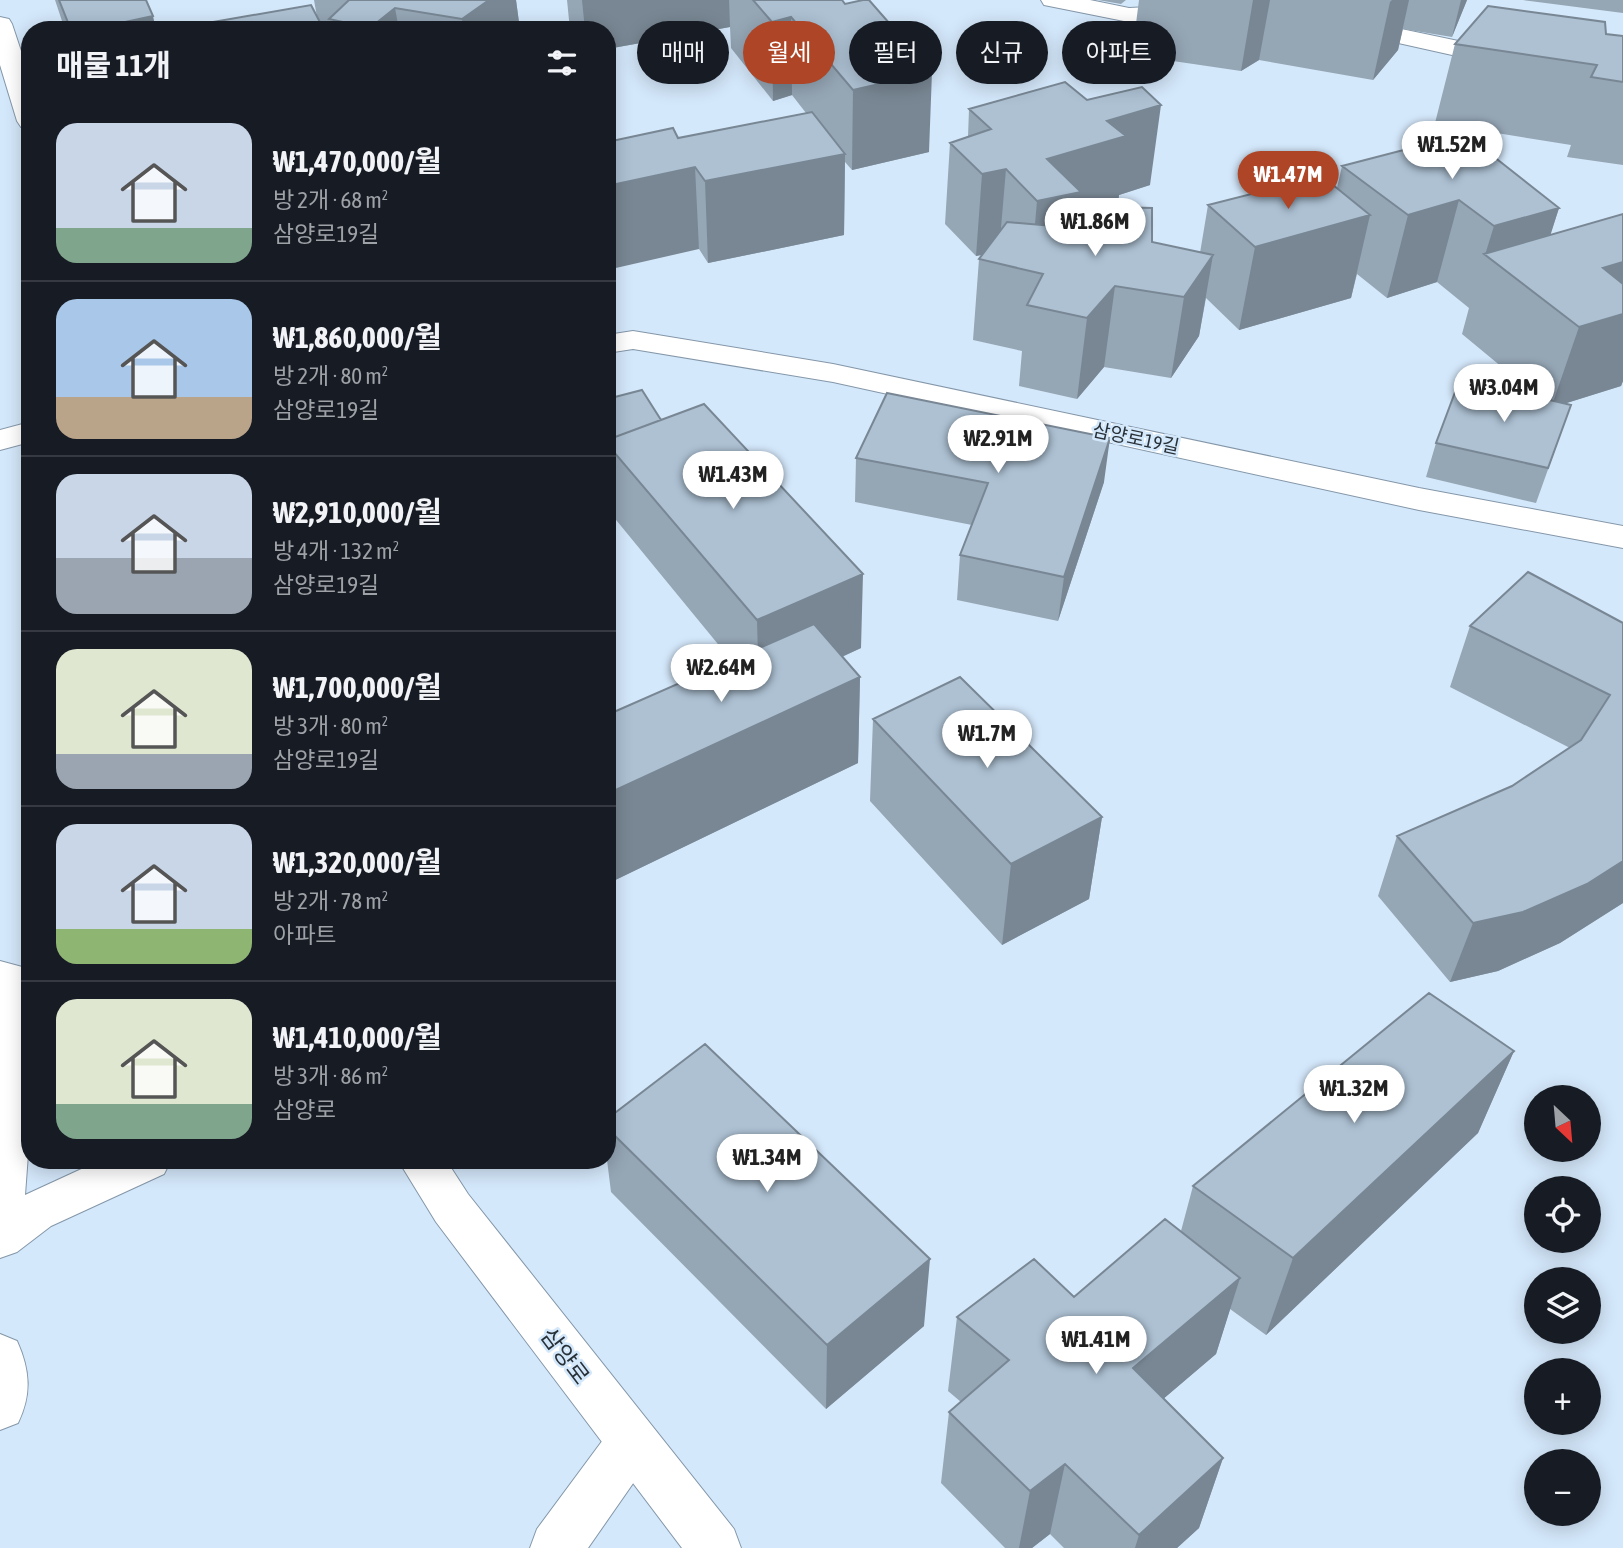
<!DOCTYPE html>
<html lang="ko">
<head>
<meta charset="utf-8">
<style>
	:root { --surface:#171b24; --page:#242831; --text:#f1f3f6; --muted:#9ea1a6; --line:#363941; --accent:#ad4526 }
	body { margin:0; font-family:"Asap Condensed","Noto Sans KR",sans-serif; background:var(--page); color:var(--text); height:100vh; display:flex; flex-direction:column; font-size:26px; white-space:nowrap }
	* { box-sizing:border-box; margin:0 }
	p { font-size:23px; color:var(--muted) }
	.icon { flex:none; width:38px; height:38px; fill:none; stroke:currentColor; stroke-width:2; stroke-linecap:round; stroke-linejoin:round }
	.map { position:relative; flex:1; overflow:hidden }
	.panel { position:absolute; left:21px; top:21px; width:595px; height:1148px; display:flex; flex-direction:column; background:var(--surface); border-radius:28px; box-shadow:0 4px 18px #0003 }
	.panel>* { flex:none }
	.top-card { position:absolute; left:637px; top:21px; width:665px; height:63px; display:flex; gap:14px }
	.needle { width:46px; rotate:154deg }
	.fabs { position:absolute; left:1524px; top:1085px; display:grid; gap:14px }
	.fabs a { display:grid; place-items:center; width:77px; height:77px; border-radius:50%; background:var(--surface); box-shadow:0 4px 18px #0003; font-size:35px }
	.price { position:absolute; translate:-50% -60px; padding:0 16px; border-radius:24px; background:#fff; color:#222; font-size:23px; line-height:46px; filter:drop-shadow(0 2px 4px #0008) }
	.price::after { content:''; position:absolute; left:50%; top:42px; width:21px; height:16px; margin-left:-10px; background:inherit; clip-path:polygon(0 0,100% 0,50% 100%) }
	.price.current { background:var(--accent); color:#fff }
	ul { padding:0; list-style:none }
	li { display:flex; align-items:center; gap:21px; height:175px; padding:0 35px }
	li+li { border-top:2px solid var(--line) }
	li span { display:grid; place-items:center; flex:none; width:196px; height:140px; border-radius:21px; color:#555 }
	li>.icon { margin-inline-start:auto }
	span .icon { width:84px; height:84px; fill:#fffc; stroke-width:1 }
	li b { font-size:30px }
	h2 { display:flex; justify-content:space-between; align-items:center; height:84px; padding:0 35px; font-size:30px }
	.pill { padding:0 24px; border-radius:32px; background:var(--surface); box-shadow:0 4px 18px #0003; font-size:24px; line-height:63px }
	.pill.current { background:var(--accent); color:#fff }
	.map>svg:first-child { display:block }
</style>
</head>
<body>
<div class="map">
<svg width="1623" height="1548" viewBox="0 0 1623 1548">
	<rect width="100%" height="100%" fill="#d4e8fb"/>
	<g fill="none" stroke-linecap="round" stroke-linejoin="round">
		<!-- minor casing -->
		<g stroke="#8497a9" stroke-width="2">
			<path id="minor" d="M1041,0H1090L1129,8L1189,5L1198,7L1201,12L1198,17L1189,19L1129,22L1044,5Z
				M1349,18L1506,51L1515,54L1519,59L1515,64L1506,67L1340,30L1337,25L1340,20Z
				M30,422V442L0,450V430Z
				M0,961L26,968L30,975V1127L25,1195L101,1160H171L164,1174L51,1226L17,1252L0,1258Z
				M0,1334L17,1341C30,1370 32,1394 18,1423L0,1430Z
				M632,1418L650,1425L657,1442L650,1459L588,1548H530L537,1529L614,1425Z"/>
		</g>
		<!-- tertiary casing -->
		<g stroke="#8497a9" stroke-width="2">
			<path id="tertiary" d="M633,331L833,364L1419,488L1623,526V548L1419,510L833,382L633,349L607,353V335Z"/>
		</g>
		<!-- secondary casing -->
		<g stroke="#8497a9" stroke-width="2">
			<path id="secondary" d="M0,17L9,19L12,24L30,78V129L21,127L17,121L0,65Z
				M398,1160H446L468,1194L734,1529L741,1548H682L436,1222Z"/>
		</g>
		<!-- minor -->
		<use href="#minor" fill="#fff" fill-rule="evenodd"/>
		<!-- tertiary -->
		<use href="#tertiary" fill="#fff" fill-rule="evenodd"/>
		<!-- secondary -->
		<use href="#secondary" fill="#fff" fill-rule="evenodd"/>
	</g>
	<!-- wall -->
	<path fill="#95a6b5" d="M55,0H146L156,30H65Z
		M314,0H516L520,30H167L317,17Z
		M567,0H842L929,152L852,170L845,162L844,235L708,263L699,249L678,138L806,113L792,95L773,101L731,48L730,27L607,49V30H570Z
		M1098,0H1126L1121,4Z
		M1139,0H1467L1452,37L1403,29L1398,50L1373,80L1259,60L1241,71L1132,55Z
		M1523,0H1623V13Z
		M1606,34L1623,36V165L1567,157L1571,145L1435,123L1455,44Z
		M969,109L1150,185L1119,195L1117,207L1152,242L1200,253L1208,205L1337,188L1342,166L1559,208L1550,235L1623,214V381L1621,386L1566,403L1571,405L1536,503L1426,477L1436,443L1538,397L1462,334L1469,308L1437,282L1387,298L1357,274L1351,298L1239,330L1206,298L1199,336L1171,378L1104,367L1077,399L1019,386L1022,351L973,340L979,259L982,255L976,256L945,224L950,143L968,137Z
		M607,399L661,420L861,648L842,657L860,677L858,763L607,884V715L731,660L612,515L607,469Z
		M856,458L1104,482L1058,621L957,600L960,555L972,525L855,502Z
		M1623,623V903L1560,943L1498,971L1450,982L1378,896L1397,836L1512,786L1570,748L1450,687L1470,626Z
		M873,719L1102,817L1089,899L1002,945L870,801Z
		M1514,1051L1478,1133L1266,1335L1230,1309L1216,1354L1164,1398L1223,1458L1199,1528L1177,1548H1064L1050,1534L1032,1548H1005L941,1483L949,1412L961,1402L948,1391L957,1317L1074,1297L1181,1231L1193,1186Z
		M607,1119L924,1326L826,1409L611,1192L607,1160Z"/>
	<!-- shaded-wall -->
	<path fill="#798794" d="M489,0H516L520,30H463L462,19Z
		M582,0H729L730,27L607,49V30H585Z
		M1253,0H1270L1259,60L1241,71Z
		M1392,0H1409L1398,50L1373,80L1390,2Z
		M1461,0H1467L1452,37Z
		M395,8L399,30H371L370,28Z
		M153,16L156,30H88Z
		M791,17L792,95L773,101L772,22Z
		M932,72L929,152L852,170L853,90Z
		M1161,105L1150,185L1119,195L1116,218L1043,274L1031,271L1037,201L1047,159L1107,121Z
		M845,154L844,235L708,263L705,181Z
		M695,167L699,249L607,270V186Z
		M1006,169L999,251L976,256L982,174Z
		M1459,200L1437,282L1387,298L1408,215Z
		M1559,208L1533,290L1485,255L1494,226Z
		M1370,215L1351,298L1239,330L1255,247Z
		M1213,255L1199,336L1171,378L1184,297Z
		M1623,262V381L1621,386L1551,408L1579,327L1603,268Z
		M1115,286L1104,367L1077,399L1087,318Z
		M1110,438L1104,482L1058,621L1064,577Z
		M863,574L861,648L759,694L757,620Z
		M860,677L858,763L607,884V794Z
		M1102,817L1089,899L1002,945L1011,864Z
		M1623,861V903L1560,943L1498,971L1450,982L1473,923Z
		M1514,1051L1478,1133L1266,1335L1293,1258Z
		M930,1259L924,1326L826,1409L827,1345Z
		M1240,1278L1216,1354L1114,1441L1133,1368Z
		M1223,1458L1199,1528L1177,1548H1135L1139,1535Z
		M1065,1464L1050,1534L1032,1548H1019L1030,1491Z"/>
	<!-- building -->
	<path fill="#adc1d3" stroke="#798794" stroke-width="2" d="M59,0H146L153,16L88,30H71Z
		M349,0H489L462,19L395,8L370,28L329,19Z
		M753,0H842L845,4L863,0H869L932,72L853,90L791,17L772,22Z
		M311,5L324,30H167Z
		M1488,6L1605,22L1606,34L1623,36V82L1591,77L1597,65L1455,44Z
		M1065,82L1087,100L1142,87L1161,105L1107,121L1126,136L1047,159L1081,192L1037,201L1006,169L982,174L950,143L991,129L969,109Z
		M812,112L845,154L705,181L695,167L607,186V142L673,128L678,138Z
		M1465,134L1559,208L1494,226L1459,200L1408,215L1342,166Z
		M1322,176L1370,215L1255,247L1208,205Z
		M1074,206L1152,208V242L1213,255L1184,297L1115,286L1087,318L1027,305L1043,274L979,259L1007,222L1053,226Z
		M1623,214V262L1603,268L1623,284V314L1579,327L1484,254Z
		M1460,379L1571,405L1548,468L1436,443Z
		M642,390L661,420L607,440V399Z
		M887,393L1110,438L1064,577L960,555L988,483L856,458Z
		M704,404L863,574L757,620L607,444V440Z
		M1528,572L1623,623V861L1587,884L1523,912L1473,923L1397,836L1512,786L1581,740L1610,695L1470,626Z
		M814,624L860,677L607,794V715Z
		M960,677L1102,817L1011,864L873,719Z
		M1429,993L1514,1051L1293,1258L1193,1186Z
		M705,1044L930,1259L827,1345L607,1128V1119Z
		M1165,1219L1240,1278L1133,1368L1223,1458L1139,1535L1065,1464L1030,1491L949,1412L1009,1360L957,1317L1034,1259L1074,1297Z"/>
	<g text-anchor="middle" stroke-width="5" stroke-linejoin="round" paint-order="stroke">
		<!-- street labels -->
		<g font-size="19" fill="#293138" stroke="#d4e8fb">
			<text transform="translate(1136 438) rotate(12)" y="7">삼양로19길</text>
		</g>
		<!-- near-street labels -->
		<g font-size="23" fill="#293138" stroke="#d4e8fb">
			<text transform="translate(565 1356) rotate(53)" y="8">삼양로</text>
		</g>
	</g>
</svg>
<div class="fabs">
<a><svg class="needle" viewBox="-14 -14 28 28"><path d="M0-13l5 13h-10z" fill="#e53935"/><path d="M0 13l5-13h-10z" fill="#9ea1a6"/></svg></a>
<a><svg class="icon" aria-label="locate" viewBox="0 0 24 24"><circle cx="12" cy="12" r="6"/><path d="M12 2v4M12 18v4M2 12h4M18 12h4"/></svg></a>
<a><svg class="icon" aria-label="layers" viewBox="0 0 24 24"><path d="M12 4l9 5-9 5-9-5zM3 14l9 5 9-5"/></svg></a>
<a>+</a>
<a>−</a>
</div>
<b class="price" style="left:1452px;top:181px">₩1.52M</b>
<b class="price current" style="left:1288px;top:211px">₩1.47M</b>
<b class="price" style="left:1095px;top:258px">₩1.86M</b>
<b class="price" style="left:1504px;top:424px">₩3.04M</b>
<b class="price" style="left:998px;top:475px">₩2.91M</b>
<b class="price" style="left:733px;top:511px">₩1.43M</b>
<b class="price" style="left:721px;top:704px">₩2.64M</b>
<b class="price" style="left:987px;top:770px">₩1.7M</b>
<b class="price" style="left:1354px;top:1125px">₩1.32M</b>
<b class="price" style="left:767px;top:1194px">₩1.34M</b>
<b class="price" style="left:1096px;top:1376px">₩1.41M</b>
<div class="top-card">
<a class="pill">매매</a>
<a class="pill current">월세</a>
<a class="pill">필터</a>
<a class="pill">신규</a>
<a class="pill">아파트</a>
</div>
<section class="panel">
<h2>매물 11개<svg class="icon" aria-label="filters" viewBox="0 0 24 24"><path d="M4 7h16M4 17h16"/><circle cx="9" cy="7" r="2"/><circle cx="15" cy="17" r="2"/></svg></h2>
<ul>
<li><span style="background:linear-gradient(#c9d6e8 75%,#7fa58c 0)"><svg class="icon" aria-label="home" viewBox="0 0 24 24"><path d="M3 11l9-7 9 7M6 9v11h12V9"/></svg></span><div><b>₩1,470,000/월</b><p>방 2개 · 68 m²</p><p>삼양로19길</p></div></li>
<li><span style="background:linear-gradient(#a9c7e8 70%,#b9a48a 0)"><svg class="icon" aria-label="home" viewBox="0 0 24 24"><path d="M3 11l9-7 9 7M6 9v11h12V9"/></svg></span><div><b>₩1,860,000/월</b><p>방 2개 · 80 m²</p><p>삼양로19길</p></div></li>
<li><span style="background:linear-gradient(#c9d6e8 60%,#9aa5b1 0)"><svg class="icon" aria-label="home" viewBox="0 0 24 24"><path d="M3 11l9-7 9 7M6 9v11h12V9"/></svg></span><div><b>₩2,910,000/월</b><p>방 4개 · 132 m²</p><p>삼양로19길</p></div></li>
<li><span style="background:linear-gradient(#dfe7d0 75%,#9aa5b1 0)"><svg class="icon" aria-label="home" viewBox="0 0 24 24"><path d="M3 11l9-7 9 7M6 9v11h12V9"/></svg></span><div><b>₩1,700,000/월</b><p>방 3개 · 80 m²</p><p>삼양로19길</p></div></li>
<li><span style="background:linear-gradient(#c9d6e8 75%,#8fb573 0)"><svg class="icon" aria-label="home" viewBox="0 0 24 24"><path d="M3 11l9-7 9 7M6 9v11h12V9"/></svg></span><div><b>₩1,320,000/월</b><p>방 2개 · 78 m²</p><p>아파트</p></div></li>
<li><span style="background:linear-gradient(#dfe7d0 75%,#7fa58c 0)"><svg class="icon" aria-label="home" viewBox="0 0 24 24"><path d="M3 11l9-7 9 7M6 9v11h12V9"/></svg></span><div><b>₩1,410,000/월</b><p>방 3개 · 86 m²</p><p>삼양로</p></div></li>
</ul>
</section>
</div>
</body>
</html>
